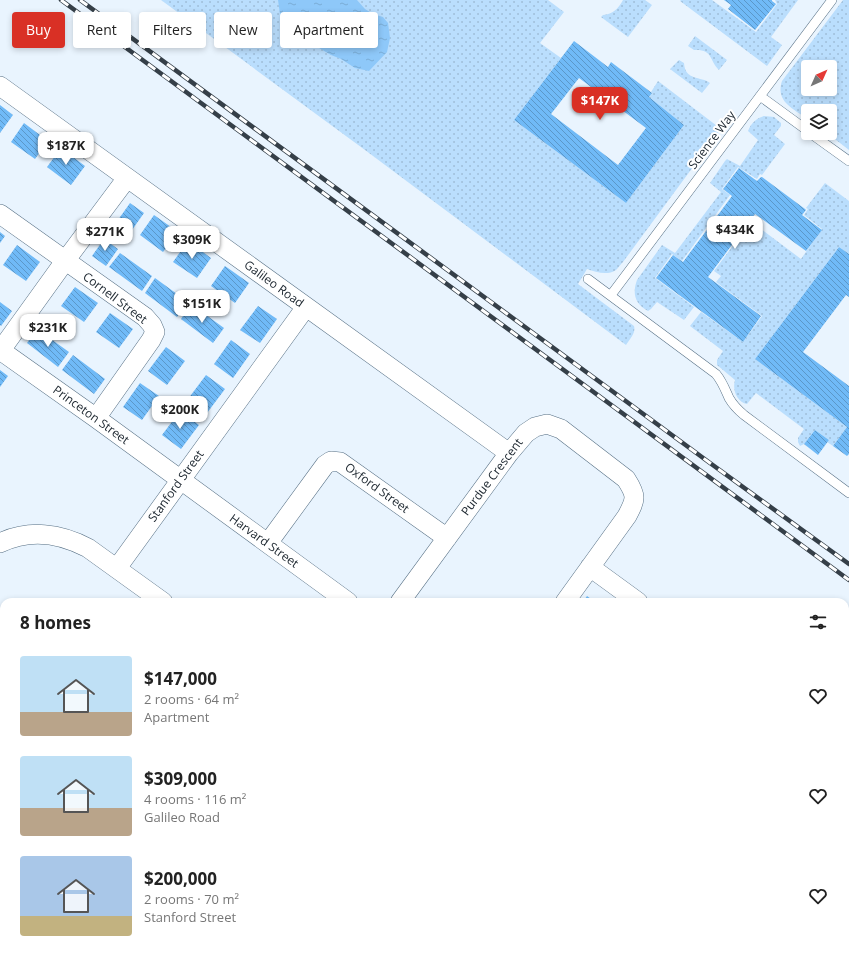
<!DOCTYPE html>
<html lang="en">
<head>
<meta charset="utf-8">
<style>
	:root { --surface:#fff; --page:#f2f2f2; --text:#222; --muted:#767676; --accent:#d93025 }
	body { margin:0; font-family:"Open Sans",sans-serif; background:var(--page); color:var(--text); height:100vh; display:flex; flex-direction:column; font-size:15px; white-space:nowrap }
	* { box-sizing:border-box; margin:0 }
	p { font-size:13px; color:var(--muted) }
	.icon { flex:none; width:22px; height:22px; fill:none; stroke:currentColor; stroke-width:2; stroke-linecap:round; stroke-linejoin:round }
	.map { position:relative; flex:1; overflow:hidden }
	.sheet { position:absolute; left:0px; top:598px; width:849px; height:356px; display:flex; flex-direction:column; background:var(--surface); border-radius:12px 12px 0 0; box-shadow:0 2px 6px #0003 }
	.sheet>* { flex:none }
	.hud { position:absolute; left:12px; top:12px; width:400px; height:36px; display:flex; gap:8px }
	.needle { width:26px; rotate:45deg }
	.buttons { position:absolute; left:801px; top:60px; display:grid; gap:8px }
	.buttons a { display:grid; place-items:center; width:36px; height:36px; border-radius:4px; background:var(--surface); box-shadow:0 2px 6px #0003; font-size:20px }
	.price { position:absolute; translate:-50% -34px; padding:0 9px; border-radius:8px; background:#fff; color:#222; font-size:13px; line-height:26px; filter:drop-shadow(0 1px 2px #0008) }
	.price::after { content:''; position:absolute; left:50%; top:24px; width:12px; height:9px; margin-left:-6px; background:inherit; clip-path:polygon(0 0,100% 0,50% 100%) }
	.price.active { background:var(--accent); color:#fff }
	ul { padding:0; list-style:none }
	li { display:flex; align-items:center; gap:12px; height:100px; padding:0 20px }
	li span { display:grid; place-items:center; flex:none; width:112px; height:80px; border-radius:4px; color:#555 }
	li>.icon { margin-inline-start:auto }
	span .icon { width:48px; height:48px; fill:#fffc; stroke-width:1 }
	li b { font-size:17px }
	h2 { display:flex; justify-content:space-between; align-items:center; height:48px; padding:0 20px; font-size:17px }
	.chip { padding:0 14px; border-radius:4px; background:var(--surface); box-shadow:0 2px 6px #0003; font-size:14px; line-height:36px }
	.chip.active { background:var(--accent); color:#fff }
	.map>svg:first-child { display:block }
</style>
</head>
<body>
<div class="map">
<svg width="849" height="954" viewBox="0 0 849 954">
	<defs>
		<pattern id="grass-dots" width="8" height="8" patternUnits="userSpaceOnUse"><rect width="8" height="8" fill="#badefd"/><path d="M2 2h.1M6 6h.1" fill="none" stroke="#9fbed9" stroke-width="1.8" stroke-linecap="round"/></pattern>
		<pattern id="water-ripples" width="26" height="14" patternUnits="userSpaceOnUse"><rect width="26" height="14" fill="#8ec8f9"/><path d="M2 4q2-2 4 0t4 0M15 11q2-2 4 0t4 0" fill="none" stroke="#7aacd6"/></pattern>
		<pattern id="building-back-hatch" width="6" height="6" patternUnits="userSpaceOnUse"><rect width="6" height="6" fill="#70baf7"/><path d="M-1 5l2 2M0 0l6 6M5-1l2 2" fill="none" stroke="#5b97c8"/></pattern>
	</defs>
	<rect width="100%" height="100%" fill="#e9f4fe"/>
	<!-- grass -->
	<path fill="url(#grass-dots)" fill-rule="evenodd" d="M161,0H548L564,12L540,43L561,58L514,120L626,203L684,125L649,97L652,93L651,92L658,81L721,129L623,262C621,264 618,268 616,270C607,276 596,272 587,269L578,284L634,326C636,333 630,339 626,345L365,150Z
		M623,0H645L652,5L628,37L601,17L603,15C613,14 618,9 623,0Z
		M681,0H712L756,32L777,4L775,0H798L771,37L782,45L767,66L680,1Z
		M843,0H849V150L827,133H830V111H808V119C794,109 775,102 782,81ZM808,67H830V89H808Z
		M695,36L727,60L719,70C709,60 713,49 694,50L688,46Z
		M679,60L684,63C685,81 701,76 710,83L702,93L670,69Z
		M764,116L774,117L781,123V126L774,135L785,144L762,175L760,174L757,179L738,167L722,189L730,195L682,261L672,254L655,278L694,307L684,320L657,302L651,309L648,311C635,304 632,294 637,280L662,245L675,253L721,192L710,183L725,161L727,159L740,166L758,140L748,131C751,123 757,118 764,116Z
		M825,183L849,201V254L839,247L755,359L847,427L833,446L827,442L829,440L815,430L804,444L800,446L798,442V438L804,429L756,393L747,404C737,402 732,390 735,380L717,365V360L723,351L690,326L701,312L743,342L762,316L716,282L721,276L714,271L743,232L749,236L757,226L801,259L822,229L804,215L808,209L806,208Z"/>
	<!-- water -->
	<path fill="url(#water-ripples)" d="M278,0H357L365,9L373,14L383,17L388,23L390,38L387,52L369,71L355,68L341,59L331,55L302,38L281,21Z"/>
	<!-- building -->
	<path fill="url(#building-back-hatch)" fill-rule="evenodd" d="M724,0H772V1L776,4L755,30L728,9L731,5Z
		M574,41L608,67L611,62L652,93L649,97L684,125L626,203L514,120ZM579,78L646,128L618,165L551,114Z
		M0,105L13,115L0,133Z
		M24,123L48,141L35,159L11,142Z
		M61,148L85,166L71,185L47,167Z
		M739,168L757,181L761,177H762L805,209L806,210L802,215L822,230L806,251L755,214L708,277L761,316L743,342L656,278L673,255L683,262L732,196L723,189Z
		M130,203L144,213L132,230L118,220Z
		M154,215L178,232L163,252L140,235Z
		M0,232L5,236L0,243Z
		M104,239L118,249L106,266L92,256Z
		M188,241L211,258L197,278L173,262Z
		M17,245L40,262L26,281L3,265Z
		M839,247L849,254V297L846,295L803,352L849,386V454L847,456L833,446L847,427L755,359Z
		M120,253L152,276L142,291L109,267Z
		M225,266L249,283L235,303L211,286Z
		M155,278L188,302L177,317L145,293Z
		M75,287L98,303L84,322L61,306Z
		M0,302L12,311L1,326L0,325Z
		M191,304L224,328L213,343L181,319Z
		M258,306L277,319L260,343L240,330Z
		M110,313L133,329L119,348L96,332Z
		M37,329L69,352L58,367L27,343Z
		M231,340L250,354L233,378L214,364Z
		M166,347L185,361L167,385L148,371Z
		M73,355L105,379L94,394L62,370Z
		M0,370L8,376L0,387Z
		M206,375L225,389L207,413L188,399Z
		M140,383L159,396L142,420L123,407Z
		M180,411L199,425L181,449L162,435Z
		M815,430L829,440L818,455L804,444Z
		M587,596L595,602H583Z
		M845,770L849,773V788L845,794Z
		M849,910V943L845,940V915Z
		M726,950H732L737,954H723Z
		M743,950H758L755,954H749Z
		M817,950H844L841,954H814Z"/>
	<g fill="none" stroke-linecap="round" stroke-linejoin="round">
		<!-- service casing -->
		<g stroke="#577085" stroke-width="10">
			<path id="service" d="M760,96L808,131
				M810,133L849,161
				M588,279L716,374C722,381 725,389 729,398C733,405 738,410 744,415L849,493
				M611,295L832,0"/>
		</g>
		<!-- minor casing -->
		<g stroke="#577085" stroke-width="20">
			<path id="minor" d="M0,86L509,453
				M0,214L145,317L152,325L155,332L151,340L96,418
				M0,350L96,418L348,602
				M1,350L65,261L127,178
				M0,543C29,529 60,533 88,548L163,602
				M268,543L325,465L331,461L340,462L447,538
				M590,567L638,602
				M117,568L306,307
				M400,602L509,453L526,433L535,427L547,424L561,429L626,479C637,496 636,499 627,516L565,602
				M0,716L4,719
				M845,736L849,739
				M0,878L4,881
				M0,903L4,897
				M644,950L649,954
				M124,954L127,950
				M315,954L319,950
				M509,954L511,950
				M692,954L695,950"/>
		</g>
		<!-- service -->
		<use href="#service" stroke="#fff" stroke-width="9"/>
		<!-- minor -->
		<use href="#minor" stroke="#fff" stroke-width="19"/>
		<!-- rail casing -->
		<g stroke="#353f48" stroke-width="4.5">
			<path id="rail" d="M61,0L849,580
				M80,0L710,463L849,564"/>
		</g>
		<!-- rail -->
		<use href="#rail" stroke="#fff" stroke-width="3" stroke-dasharray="9" stroke-linecap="butt"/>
	</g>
	<g text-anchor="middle" stroke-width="4" stroke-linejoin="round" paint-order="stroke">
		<!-- street labels -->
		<g font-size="12" fill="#1b252e" stroke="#fff">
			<text transform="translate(712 140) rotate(-53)" y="4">Science Way</text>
			<text transform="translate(274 284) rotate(36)" y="4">Galileo Road</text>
			<text transform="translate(115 298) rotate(37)" y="4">Cornell Street</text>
			<text transform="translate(91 415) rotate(36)" y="4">Princeton Street</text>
			<text transform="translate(492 477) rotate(-53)" y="4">Purdue Crescent</text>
			<text transform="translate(176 486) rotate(-54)" y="4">Stanford Street</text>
			<text transform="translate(377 488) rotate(36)" y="4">Oxford Street</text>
			<text transform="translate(264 541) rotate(36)" y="4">Harvard Street</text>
		</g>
	</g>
</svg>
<div class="buttons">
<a><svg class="needle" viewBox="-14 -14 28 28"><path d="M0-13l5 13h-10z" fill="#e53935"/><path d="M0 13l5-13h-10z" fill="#767676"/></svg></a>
<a><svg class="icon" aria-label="layers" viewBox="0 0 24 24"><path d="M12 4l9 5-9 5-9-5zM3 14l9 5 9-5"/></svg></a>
</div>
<b class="price active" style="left:600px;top:121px">$147K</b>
<b class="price" style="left:66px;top:166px">$187K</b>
<b class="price" style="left:735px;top:250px">$434K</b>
<b class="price" style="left:105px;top:252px">$271K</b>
<b class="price" style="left:192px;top:260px">$309K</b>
<b class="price" style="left:202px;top:324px">$151K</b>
<b class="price" style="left:48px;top:348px">$231K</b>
<b class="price" style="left:180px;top:430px">$200K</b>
<div class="hud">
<a class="chip active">Buy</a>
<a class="chip">Rent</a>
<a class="chip">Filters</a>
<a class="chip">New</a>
<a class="chip">Apartment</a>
</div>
<section class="sheet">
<h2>8 homes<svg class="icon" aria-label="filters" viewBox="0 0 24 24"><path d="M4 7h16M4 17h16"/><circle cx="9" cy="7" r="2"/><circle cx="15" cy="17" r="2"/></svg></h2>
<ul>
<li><span style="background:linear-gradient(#bfe0f5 70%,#b9a48a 0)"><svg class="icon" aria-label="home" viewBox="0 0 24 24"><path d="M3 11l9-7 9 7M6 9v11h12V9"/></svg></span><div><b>$147,000</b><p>2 rooms · 64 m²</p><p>Apartment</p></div><svg class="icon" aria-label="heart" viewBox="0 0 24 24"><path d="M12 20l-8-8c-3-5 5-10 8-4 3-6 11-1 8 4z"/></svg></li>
<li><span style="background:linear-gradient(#bfe0f5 65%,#b9a48a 0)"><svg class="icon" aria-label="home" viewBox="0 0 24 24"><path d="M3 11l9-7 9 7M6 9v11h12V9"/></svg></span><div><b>$309,000</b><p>4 rooms · 116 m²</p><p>Galileo Road</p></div><svg class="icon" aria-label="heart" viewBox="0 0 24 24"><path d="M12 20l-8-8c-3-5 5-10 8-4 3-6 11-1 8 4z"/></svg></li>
<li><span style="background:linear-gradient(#a9c7e8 75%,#c2b280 0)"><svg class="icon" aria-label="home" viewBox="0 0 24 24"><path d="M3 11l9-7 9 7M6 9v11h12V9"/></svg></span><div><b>$200,000</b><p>2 rooms · 70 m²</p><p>Stanford Street</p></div><svg class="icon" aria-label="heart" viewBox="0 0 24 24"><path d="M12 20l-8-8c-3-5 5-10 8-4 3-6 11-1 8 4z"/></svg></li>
</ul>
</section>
</div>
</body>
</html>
